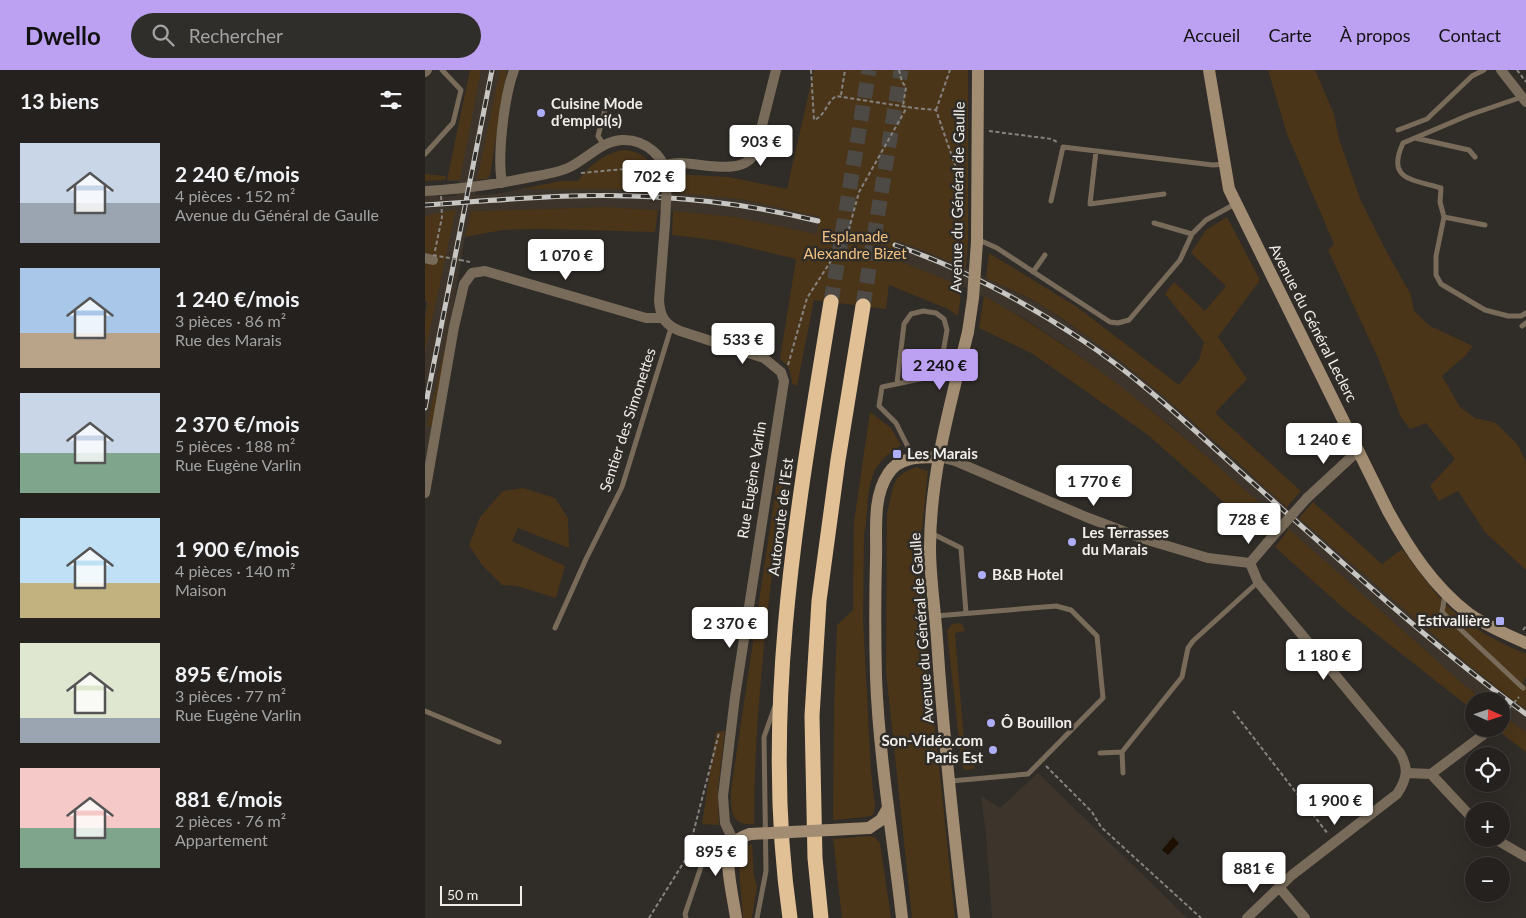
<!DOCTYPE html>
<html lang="fr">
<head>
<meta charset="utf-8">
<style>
	:root { --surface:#24211e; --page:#302e2b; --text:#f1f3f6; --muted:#a3a3a4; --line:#413e3c; --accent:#bca0f2 }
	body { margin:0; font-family:Lato,sans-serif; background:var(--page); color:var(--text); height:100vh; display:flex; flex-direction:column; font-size:19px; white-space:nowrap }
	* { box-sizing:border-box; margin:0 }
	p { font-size:16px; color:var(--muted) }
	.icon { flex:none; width:28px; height:28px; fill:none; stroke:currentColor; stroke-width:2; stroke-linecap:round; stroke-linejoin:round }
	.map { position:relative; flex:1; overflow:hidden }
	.sheet { display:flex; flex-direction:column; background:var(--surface); width:425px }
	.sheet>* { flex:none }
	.needle { width:32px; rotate:93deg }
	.tools { position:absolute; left:1040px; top:622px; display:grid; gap:10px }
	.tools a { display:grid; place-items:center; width:45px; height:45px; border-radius:50%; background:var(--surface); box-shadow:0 5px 20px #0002,0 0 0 1px var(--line); font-size:25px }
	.scale { position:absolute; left:15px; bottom:12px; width:82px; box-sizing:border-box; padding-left:5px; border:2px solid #f0eeeb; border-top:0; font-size:14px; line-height:18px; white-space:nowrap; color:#f0eeeb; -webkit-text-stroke:4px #302c28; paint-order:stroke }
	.price { position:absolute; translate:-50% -42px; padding:0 11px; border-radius:5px; background:#fff; color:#222; font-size:16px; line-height:32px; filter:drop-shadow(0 1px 2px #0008) }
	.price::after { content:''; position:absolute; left:50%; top:30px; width:15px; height:11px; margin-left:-8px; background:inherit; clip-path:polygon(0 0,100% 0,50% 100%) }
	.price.selected { background:var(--accent); color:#111 }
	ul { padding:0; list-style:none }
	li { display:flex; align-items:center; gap:15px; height:125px; padding:0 20px }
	li span { display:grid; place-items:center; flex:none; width:140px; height:100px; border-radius:0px; color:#555 }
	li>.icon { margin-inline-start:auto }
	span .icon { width:60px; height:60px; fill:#fffc; stroke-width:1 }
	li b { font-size:21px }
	h2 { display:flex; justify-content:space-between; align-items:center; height:60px; padding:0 20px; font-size:21px }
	header { display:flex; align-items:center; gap:30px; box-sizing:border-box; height:70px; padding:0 25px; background:var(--accent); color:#111 }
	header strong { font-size:24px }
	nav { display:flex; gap:28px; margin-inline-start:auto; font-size:18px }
	.search { width:350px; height:45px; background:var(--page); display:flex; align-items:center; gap:12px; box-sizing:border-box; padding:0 18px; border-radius:28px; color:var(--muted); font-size:19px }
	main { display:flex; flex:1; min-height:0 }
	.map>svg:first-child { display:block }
</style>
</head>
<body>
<header>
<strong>Dwello</strong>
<div class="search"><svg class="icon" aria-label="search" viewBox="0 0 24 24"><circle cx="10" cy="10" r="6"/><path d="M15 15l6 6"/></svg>Rechercher</div>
<nav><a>Accueil</a><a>Carte</a><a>À propos</a><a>Contact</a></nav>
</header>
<main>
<section class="sheet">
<h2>13 biens<svg class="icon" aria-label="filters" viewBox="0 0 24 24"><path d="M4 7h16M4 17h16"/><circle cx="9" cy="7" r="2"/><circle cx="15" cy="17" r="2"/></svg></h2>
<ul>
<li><span style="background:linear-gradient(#c9d6e8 60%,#9aa5b1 0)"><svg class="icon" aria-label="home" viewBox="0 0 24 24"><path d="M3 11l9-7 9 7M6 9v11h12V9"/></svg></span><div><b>2 240 €/mois</b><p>4 pièces · 152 m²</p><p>Avenue du Général de Gaulle</p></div></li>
<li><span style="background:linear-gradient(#a9c7e8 65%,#b9a48a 0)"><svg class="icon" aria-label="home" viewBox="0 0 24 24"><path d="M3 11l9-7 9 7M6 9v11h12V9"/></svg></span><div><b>1 240 €/mois</b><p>3 pièces · 86 m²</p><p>Rue des Marais</p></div></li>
<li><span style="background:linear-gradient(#c9d6e8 60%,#7fa58c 0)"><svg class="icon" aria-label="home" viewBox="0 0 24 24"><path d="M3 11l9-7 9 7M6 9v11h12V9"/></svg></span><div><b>2 370 €/mois</b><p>5 pièces · 188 m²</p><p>Rue Eugène Varlin</p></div></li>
<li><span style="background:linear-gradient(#bfe0f5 65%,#c2b280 0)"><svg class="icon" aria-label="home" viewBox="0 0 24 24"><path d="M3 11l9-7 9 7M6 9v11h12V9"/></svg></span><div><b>1 900 €/mois</b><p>4 pièces · 140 m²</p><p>Maison</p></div></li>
<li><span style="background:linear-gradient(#dfe7d0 75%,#9aa5b1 0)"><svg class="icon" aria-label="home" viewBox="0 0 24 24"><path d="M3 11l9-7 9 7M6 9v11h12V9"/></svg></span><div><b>895 €/mois</b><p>3 pièces · 77 m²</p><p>Rue Eugène Varlin</p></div></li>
<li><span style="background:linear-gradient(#f6c9c9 60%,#7fa58c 0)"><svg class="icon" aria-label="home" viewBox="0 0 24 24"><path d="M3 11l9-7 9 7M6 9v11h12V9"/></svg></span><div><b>881 €/mois</b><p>2 pièces · 76 m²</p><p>Appartement</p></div></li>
</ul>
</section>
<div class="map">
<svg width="1101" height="848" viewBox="0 0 1101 848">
	<rect width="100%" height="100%" fill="#302c28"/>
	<!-- built -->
	<path fill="#3d352c" d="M45,0H82L64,109L52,110L50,125L72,124L136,111L100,119H190L272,124L320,130L395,147L470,170L541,198L614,234L671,272L729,318L874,448L1039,591L1085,628L1101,639V662L1076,644V631H1060L1037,613L749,358L640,275L600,249L537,216L467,188L392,164L310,147L233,140L180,137L46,141L40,167L0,408V245L2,232L0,231V126L11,125L14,127L31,126L34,111H22Z
		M613,703L762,848H567L561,763L556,726L575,738Z"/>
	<!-- green -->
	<path fill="#4a3519" d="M45,0H56L35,110H22Z
		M75,0H82L65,105L62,108L52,110Z
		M389,0H543V171L541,198L471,170L467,188L537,216L533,246L523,239L464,215L461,239L389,230L372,316L367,314C366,302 365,297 355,289L371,189L296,171L247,165L248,141L310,147L392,164L395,147L320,130L249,122L250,104L304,107L362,119Z
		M843,0H890L909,44L914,69L936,131L959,177L986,225L989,241L1005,256L1048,276L1040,286L1017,306L1035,337L1050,348L1071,353L1093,375L1101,392V500L1060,462L1033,421L1014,431L1005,416L1030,389L1001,353L985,359L976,347L953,288L903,180L909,174L862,64Z
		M198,80C220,81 236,98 235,121L190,119H96L136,111H153C163,96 180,83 198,80Z
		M0,104L21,106L20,110L0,111Z
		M180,137L233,140L230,162L117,159L78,160L40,167L46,141Z
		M31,139L0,283V248L3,232L0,231V146Z
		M802,147L835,210L793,267L822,309L790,343L876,421L862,437C783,366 706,291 616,235C599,225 579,217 561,208L564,183L652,237L754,315L774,290L779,272L740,224L749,212L780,241L801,216L766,183L781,160Z
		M559,226C668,286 759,366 852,448L837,466L723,365L608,284L554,258Z
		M30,230L9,356H2Z
		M445,342L466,358L476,375C471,379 464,383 460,387C438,408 445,438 439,464L438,549L446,701L450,737L448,745L441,747L408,750L409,637L412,555L428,540L429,452Z
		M491,397L503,401L495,480L500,563L530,848H487L461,601L462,444L468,417L472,408L482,401Z
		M359,405C345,521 329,637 329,754C305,757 306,739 306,720L352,411Z
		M98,418L130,428L143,448L144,478L93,458L87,471L140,496L131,528L92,516L77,515L57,495L44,475L55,447L78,421Z
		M888,432L957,494L977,479C993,500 1009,524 1028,541C1050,560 1075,573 1101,584V606L1098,613L1101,616V639L1085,628L1039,591L874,448Z
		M864,459L1037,613L1060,631H1049V641L917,537L850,477Z
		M533,553L537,554L540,561L530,563L540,683H548L549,699L541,700L537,697L522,561L527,554Z
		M1076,644L1101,662V682L1071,659H1076Z
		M300,661L293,718L294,755L277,754L291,662Z
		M443,766L449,767L455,773L466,848H417L408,769Z
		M327,774L329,806L332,816L327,848H318L313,784L317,778Z"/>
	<!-- water -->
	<path fill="#1e1000" d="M748,767L754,773L743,785L737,780Z"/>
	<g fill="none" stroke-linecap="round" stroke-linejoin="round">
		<!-- motorway-tunnel -->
		<path stroke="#4d4945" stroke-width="15" stroke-dasharray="15 8" stroke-linecap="butt" d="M406,232L444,0
			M438,236L476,0"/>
		<!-- path -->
		<path stroke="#86837f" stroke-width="2" stroke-dasharray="4 2.5" stroke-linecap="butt" d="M386,0L389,50C400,46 401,33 411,26L489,38L511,40L540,124
			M474,0L477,12L481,17L478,36
			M1092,0L1101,12
			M416,25L420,0
			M511,40L525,0
			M564,61L627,69L632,72
			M156,103L221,97L228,98
			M10,181L17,147
			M35,190L45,192
			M363,295L382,228L422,166L434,122L482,37
			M1098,560L1101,556
			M808,641L903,764
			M621,696L667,742L676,757L776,848
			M224,848L262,787L294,663"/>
		<!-- service -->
		<path stroke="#786b5a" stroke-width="5" d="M1097,27L1044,45L978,73C961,110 987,109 1016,118L1015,132L1019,147L1011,186V205L1016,214L1060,240L1083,246H1096L1101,243
			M973,60L1002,49L1047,6L1059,0
			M990,68L1044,80L1050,87
			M179,75L173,66L183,29
			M671,81L665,134L739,124
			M0,84L28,53L36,20L17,0
			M626,131L638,77L788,95L799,94
			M1019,147L1060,155
			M729,153L767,164
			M552,169L572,178L685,252L693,253L704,250L755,190L767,164L781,150L810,134
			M608,202L620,185
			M1097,256L1101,253
			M472,313L479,254L486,244L498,241L511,243L519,249L522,260L514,305L457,317L454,336L471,353L488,387
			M506,463L536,478L541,543
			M1020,525L1017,542L1098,618
			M510,546L631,536L646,540L672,566L678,628L603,704L526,711
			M130,558L161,489L197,417L246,258
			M0,641L74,672
			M697,682L757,607L763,578L768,571L833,512
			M697,682L698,703
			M675,683L697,682
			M261,848L260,844L278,791
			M332,848L341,801L339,667L350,636"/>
		<!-- minor -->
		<path stroke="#786b5a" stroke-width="10" d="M1076,0L1101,32
			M0,2L2,0
			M239,95C244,94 250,93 255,93C277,93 323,108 331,79L351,0
			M77,113C72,86 79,27 89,0
			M0,121C38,119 68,115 106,107C118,105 131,103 143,98C161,90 176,71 197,70C220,69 242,87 242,111
			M240,154L234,230C235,247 240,255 255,261L339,288L356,302L359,311L310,627L298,726L300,753L309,772
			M0,188L8,190
			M514,387L530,391L661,447L719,469L783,488L825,493
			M0,423L29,257L39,214L47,203L60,201L221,248H237
			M882,428L934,380
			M825,493L842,473
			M982,703L1006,704L1066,659
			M1006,704L1049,750
			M1070,769L1101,787
			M854,817L880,848
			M822,848L867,805L972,724C982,709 984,698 975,683L833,512L825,493"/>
		<!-- secondary -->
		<path stroke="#a28d72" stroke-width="12" d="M784,0L804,119L963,441C984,479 1008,516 1043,543C1061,556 1081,564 1101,573
			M552,172L553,0
			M444,758L456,750L463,738
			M311,848C309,833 300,794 304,780C308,771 316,767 325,764
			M477,848C468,768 454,687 451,607C450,568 450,528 451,489C452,462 447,428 463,404C474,386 496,387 514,387
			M539,848C528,755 518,662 512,569C510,539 505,508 505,478C505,404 526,332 543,262"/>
		<!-- motorway -->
		<path stroke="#e1c096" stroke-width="15" d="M365,848C335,642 373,434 406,232
			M396,848L390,788L387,646L394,531L413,390L438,236"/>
		<!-- rail casing -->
		<g stroke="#c8c6c3" stroke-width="5">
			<path id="rail" d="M0,135C77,130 155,122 231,127C286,130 340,138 393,151
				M470,175C536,198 599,231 657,270C719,311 773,364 828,413C917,492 1005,574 1101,644
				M0,338L67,0"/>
		</g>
		<!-- rail -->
		<use href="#rail" stroke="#302c28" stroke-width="3" stroke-dasharray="9" stroke-linecap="butt"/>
		<!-- path-bridge -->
		<path stroke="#86837f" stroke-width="2" stroke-dasharray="4 2.5" stroke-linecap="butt" d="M16,126L17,147
			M8,185L35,190
			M1076,648L1094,627"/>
		<!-- minor-bridge -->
		<path stroke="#786b5a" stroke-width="10" d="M240,154L242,111
			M842,473L882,428"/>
		<!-- secondary-bridge -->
		<path stroke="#a28d72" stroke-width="12" d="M543,262L548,228L552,172
			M325,764L444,758"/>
	</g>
	<!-- markers -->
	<g fill="#aeaefb" stroke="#302c28" stroke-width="2">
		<circle cx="116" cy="43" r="5"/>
		<rect x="467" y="379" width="10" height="10" rx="2.5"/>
		<circle cx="647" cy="472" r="5"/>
		<circle cx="557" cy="505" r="5"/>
		<rect x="1070" y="546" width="10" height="10" rx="2.5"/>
		<circle cx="566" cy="653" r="5"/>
		<circle cx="568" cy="680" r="5"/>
	</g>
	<g text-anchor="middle" stroke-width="5" stroke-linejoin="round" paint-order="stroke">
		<!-- poi labels -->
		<g font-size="15" font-weight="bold" fill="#f0eeeb" stroke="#302c28" text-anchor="start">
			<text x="126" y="39">Cuisine Mode<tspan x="126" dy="17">d’emploi(s)</tspan></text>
			<text x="482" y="389">Les Marais</text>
			<text x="657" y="468">Les Terrasses<tspan x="657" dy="17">du Marais</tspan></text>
			<text x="567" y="510">B&amp;B Hotel</text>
			<text x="1065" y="556" text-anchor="end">Estivallière</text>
			<text x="576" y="658">Ô Bouillon</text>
			<text x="558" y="676" text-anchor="end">Son-Vidéo.com<tspan x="558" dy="17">Paris Est</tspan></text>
		</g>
		<!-- street labels -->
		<g font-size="15" fill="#f0eeeb" stroke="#302c28">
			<text transform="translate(533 127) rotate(-89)" y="5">Avenue du Général de Gaulle</text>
			<text transform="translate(888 253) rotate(63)" y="5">Avenue du Général Leclerc</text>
			<text transform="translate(203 350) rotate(-72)" y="5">Sentier des Simonettes</text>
			<text transform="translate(327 410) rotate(-81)" y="5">Rue Eugène Varlin</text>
			<text transform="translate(356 447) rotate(-83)" y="5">Autoroute de l’Est</text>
			<text transform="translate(497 558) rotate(-94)" y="5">Avenue du Général de Gaulle</text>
		</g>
		<!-- park labels -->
		<g font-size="15" fill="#f1c182" stroke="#302c28">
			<text x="430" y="172">Esplanade<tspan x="430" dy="17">Alexandre Bizet</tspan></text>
		</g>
	</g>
</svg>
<div class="tools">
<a><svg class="needle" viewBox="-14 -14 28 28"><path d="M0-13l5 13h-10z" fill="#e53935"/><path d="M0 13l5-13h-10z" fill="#a3a3a4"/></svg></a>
<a><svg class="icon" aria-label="locate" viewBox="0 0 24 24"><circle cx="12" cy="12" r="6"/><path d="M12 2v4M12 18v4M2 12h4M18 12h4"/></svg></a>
<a>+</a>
<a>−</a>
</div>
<div class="scale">50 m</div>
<b class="price" style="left:336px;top:97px">903 €</b>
<b class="price" style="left:229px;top:132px">702 €</b>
<b class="price" style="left:141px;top:211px">1 070 €</b>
<b class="price" style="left:318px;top:295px">533 €</b>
<b class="price selected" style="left:515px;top:321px">2 240 €</b>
<b class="price" style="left:899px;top:395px">1 240 €</b>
<b class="price" style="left:669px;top:437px">1 770 €</b>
<b class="price" style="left:824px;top:475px">728 €</b>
<b class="price" style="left:305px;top:579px">2 370 €</b>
<b class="price" style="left:899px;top:611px">1 180 €</b>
<b class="price" style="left:910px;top:756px">1 900 €</b>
<b class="price" style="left:291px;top:807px">895 €</b>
<b class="price" style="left:829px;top:824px">881 €</b>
</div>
</main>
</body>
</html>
